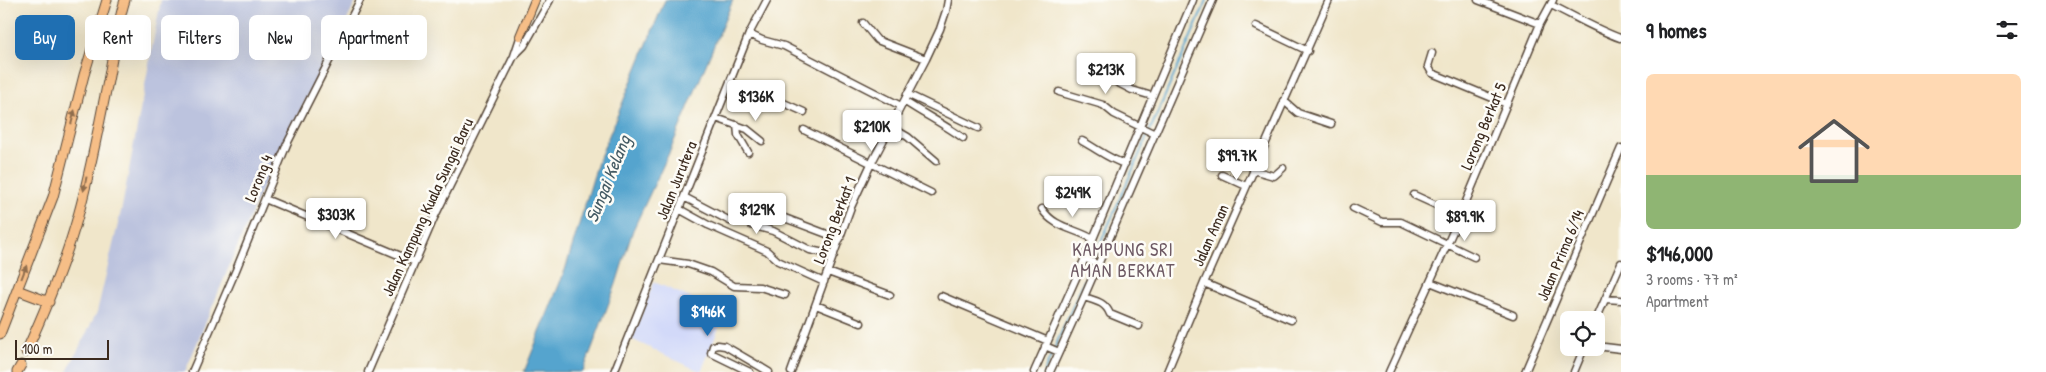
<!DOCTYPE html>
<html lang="en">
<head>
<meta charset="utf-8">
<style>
	:root { --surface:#fff; --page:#f6f6f6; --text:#202124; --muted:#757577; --accent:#1f6fb2 }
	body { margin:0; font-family:"Patrick Hand",sans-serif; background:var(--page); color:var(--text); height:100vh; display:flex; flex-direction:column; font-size:19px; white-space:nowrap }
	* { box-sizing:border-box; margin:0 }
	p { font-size:16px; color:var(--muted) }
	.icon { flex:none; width:28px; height:28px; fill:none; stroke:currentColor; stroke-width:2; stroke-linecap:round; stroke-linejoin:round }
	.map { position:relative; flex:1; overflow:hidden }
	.panel { display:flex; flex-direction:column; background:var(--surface); width:425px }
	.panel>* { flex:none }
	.banner { position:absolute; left:15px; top:15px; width:475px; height:45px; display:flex; gap:10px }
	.tools { position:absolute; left:1560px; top:311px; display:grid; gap:10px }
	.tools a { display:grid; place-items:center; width:45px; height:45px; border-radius:8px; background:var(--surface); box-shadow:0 5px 20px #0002; font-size:25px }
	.scale { position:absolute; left:15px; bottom:12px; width:94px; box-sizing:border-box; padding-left:5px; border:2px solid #3b2a1e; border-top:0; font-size:14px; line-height:18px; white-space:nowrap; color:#3b2a1e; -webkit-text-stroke:4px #fdfcf7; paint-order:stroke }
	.price { position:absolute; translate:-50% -42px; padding:0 11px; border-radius:5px; background:#fff; color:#222; font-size:16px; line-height:32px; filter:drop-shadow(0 1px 2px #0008) }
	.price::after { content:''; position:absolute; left:50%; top:30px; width:15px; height:11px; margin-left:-8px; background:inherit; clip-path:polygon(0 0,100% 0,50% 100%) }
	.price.selected { background:var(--accent); color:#fff }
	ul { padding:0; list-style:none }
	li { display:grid; align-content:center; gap:10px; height:265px; padding:0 25px }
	li span { display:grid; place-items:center; height:155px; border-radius:8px; color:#555 }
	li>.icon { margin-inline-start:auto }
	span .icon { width:90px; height:90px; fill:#fffc; stroke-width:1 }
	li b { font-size:21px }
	h2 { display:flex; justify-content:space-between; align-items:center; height:60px; padding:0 25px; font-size:21px }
	.chip { padding:0 18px; border-radius:8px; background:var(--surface); box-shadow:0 5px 20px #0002; font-size:18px; line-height:45px }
	.chip.selected { background:var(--accent); color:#fff }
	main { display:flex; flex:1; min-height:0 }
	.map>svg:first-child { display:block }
</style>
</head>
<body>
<main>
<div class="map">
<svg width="1621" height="372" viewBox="0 0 1621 372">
	<rect width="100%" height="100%" fill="#fdfcf7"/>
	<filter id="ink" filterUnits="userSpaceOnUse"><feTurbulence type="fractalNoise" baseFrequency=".02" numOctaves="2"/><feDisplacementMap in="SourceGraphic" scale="10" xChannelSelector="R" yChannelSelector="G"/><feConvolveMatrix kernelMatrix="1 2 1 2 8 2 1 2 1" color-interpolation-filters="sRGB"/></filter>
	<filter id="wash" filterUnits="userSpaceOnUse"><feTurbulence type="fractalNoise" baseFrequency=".0096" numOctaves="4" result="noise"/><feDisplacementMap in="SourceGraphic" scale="20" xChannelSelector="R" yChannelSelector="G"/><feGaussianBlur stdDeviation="1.12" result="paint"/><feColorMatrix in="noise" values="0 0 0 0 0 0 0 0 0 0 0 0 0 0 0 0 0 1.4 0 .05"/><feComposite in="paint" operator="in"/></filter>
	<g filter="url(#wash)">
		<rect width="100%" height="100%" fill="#f0e6ca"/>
		<!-- built -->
		<path fill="#d2d9f9" d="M654,282L725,313L701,372L631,339Z"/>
		<!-- industrial -->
		<path fill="#bcc3de" d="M161,0H357L262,188L185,372H67L97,312L122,207Z"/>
		<!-- water -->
		<path fill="#54a4ce" stroke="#486776" d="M665,0H733L670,151L633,230L616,284L583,372H524L565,270L598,162Z"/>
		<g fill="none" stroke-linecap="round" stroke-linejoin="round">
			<!-- stream -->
			<path stroke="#54a4ce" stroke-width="2" d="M1044,372L1207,0"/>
		</g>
	</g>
	<g filter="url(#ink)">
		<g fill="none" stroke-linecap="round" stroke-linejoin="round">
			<!-- minor casing -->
			<g stroke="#564638" stroke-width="9">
				<path id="minor" d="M1478,0L1540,24
					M1551,5C1574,16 1595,29 1620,38
					M863,23L877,40L926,59
					M1256,26L1308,51
					M749,34L762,40L784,46L901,106
					M1432,53L1428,66L1432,73L1507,104
					M515,55L524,46L550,0
					M1091,69L1132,90L1152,96
					M730,83L757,91L804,112
					M1059,92L1103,105L1114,114L1155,134
					M907,94L978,128
					M904,101C923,114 944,124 963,138
					M1284,101L1298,113L1331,124
					M716,118L747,129L762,141
					M737,125L738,135L748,152
					M891,127L908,137L936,161
					M804,130L931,193
					M1082,141C1097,149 1109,159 1125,164
					M1253,170L1274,176L1283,168
					M1222,175L1246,186
					M1414,195L1460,216
					M684,197L730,221
					M265,199L415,262
					M745,203L840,239
					M1353,208L1382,222H1401L1474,257
					M679,209L708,225L767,251L778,261L824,282
					M1042,209C1054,228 1074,228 1093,239
					M751,225L773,231L810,250L834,255
					M1085,258L1098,265
					M659,260L688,264L711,272L734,286L760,287L785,295
					M828,272L890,295
					M1430,282L1513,315
					M1204,283L1291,320
					M941,296L1048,341
					M1084,297C1096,301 1105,302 1110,314L1139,326
					M1605,299L1621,300
					M816,305L861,323
					M1596,320L1621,263
					M1045,346L1059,352
					M1596,346L1621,349
					M192,372L236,270L287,144L360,0
					M368,372L434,218L514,56L522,32
					M614,372L749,34L767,0
					M750,372L711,353L713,346L718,345L725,346L769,372
					M791,372L851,207L871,164L926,59L940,29L946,11L948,0
					M1034,372L1085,258L1193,0
					M1050,372L1084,297L1213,0
					M1167,372L1204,283L1329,0
					M1389,372L1460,216L1540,24L1553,0
					M1525,372L1621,148
					M1574,372L1584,348"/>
			</g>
			<!-- major casing -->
			<g stroke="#564638" stroke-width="10">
				<path id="major" d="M520,36L535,0"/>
			</g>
			<!-- highway casing -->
			<g stroke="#564638" stroke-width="11">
				<path id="highway" d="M17,290L49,302
					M0,334L53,197L84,75L107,0
					M26,352C46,308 65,263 78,216C90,174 98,129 107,86C113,57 116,28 125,0
					M17,372L21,365"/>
			</g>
			<!-- minor -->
			<use href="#minor" stroke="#fff" stroke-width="6"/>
			<!-- major -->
			<use href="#major" stroke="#f6be87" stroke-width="8"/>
			<!-- highway -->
			<use href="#highway" stroke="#f6be87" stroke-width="9"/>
		</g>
		<!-- one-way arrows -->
		<defs><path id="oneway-solid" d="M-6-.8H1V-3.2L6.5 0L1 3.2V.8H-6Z" transform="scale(1.25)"/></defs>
		<g fill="#8f6d4d">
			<use href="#oneway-solid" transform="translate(73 117) rotate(-76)"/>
			<use href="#oneway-solid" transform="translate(85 184) rotate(102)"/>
			<use href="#oneway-solid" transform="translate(24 272) rotate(-69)"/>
		</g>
	</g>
	<g text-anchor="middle" stroke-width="5" stroke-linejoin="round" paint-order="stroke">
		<!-- street labels -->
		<g font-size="16" fill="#3b2a1e" stroke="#fdfcf7">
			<text transform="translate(1483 126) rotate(-67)" y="6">Lorong Berkat 5</text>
			<text transform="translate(258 178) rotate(-68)" y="6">Lorong 4</text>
			<text transform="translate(676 180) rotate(-68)" y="6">Jalan Jurutera</text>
			<text transform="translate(427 207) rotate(-65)" y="6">Jalan Kampung Kuala Sungai Baru</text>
			<text transform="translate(834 220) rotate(-69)" y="6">Lorong Berkat 1</text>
			<text transform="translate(1210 235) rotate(-66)" y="6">Jalan Aman</text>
			<text transform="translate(1560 255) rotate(-67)" y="6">Jalan Prima 6/14</text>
		</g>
		<!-- water labels -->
		<g font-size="18" font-style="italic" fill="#455b64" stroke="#fdfcf7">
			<text transform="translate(608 179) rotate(-68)" y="6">Sungai Kelang</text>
		</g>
		<!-- neighbourhood labels -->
		<g font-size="18" letter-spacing="1" fill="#6d5963" stroke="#fdfcf7">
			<text x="1123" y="256">KAMPUNG SRI<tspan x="1123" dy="21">AMAN BERKAT</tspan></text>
		</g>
	</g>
</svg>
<div class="tools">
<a><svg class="icon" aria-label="locate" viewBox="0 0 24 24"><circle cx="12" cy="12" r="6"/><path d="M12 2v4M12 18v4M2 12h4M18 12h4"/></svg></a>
</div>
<div class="scale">100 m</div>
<b class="price" style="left:1106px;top:95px">$213K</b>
<b class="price" style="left:756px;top:122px">$136K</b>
<b class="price" style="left:872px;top:152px">$210K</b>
<b class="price" style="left:1237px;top:181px">$99.7K</b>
<b class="price" style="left:1073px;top:218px">$249K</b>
<b class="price" style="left:757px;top:235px">$129K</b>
<b class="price" style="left:336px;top:240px">$303K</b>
<b class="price" style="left:1465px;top:242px">$89.9K</b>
<b class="price selected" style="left:708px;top:337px">$146K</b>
<div class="banner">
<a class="chip selected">Buy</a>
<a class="chip">Rent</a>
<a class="chip">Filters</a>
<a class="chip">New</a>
<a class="chip">Apartment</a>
</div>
</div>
<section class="panel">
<h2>9 homes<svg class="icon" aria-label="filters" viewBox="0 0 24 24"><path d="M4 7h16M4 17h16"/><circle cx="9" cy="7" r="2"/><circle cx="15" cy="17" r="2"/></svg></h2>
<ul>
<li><span style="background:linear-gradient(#ffd9b3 65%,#8fb573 0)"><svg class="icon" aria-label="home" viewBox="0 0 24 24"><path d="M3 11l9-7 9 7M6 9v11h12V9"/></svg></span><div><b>$146,000</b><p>3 rooms · 77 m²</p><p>Apartment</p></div></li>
</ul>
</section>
</main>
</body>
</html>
